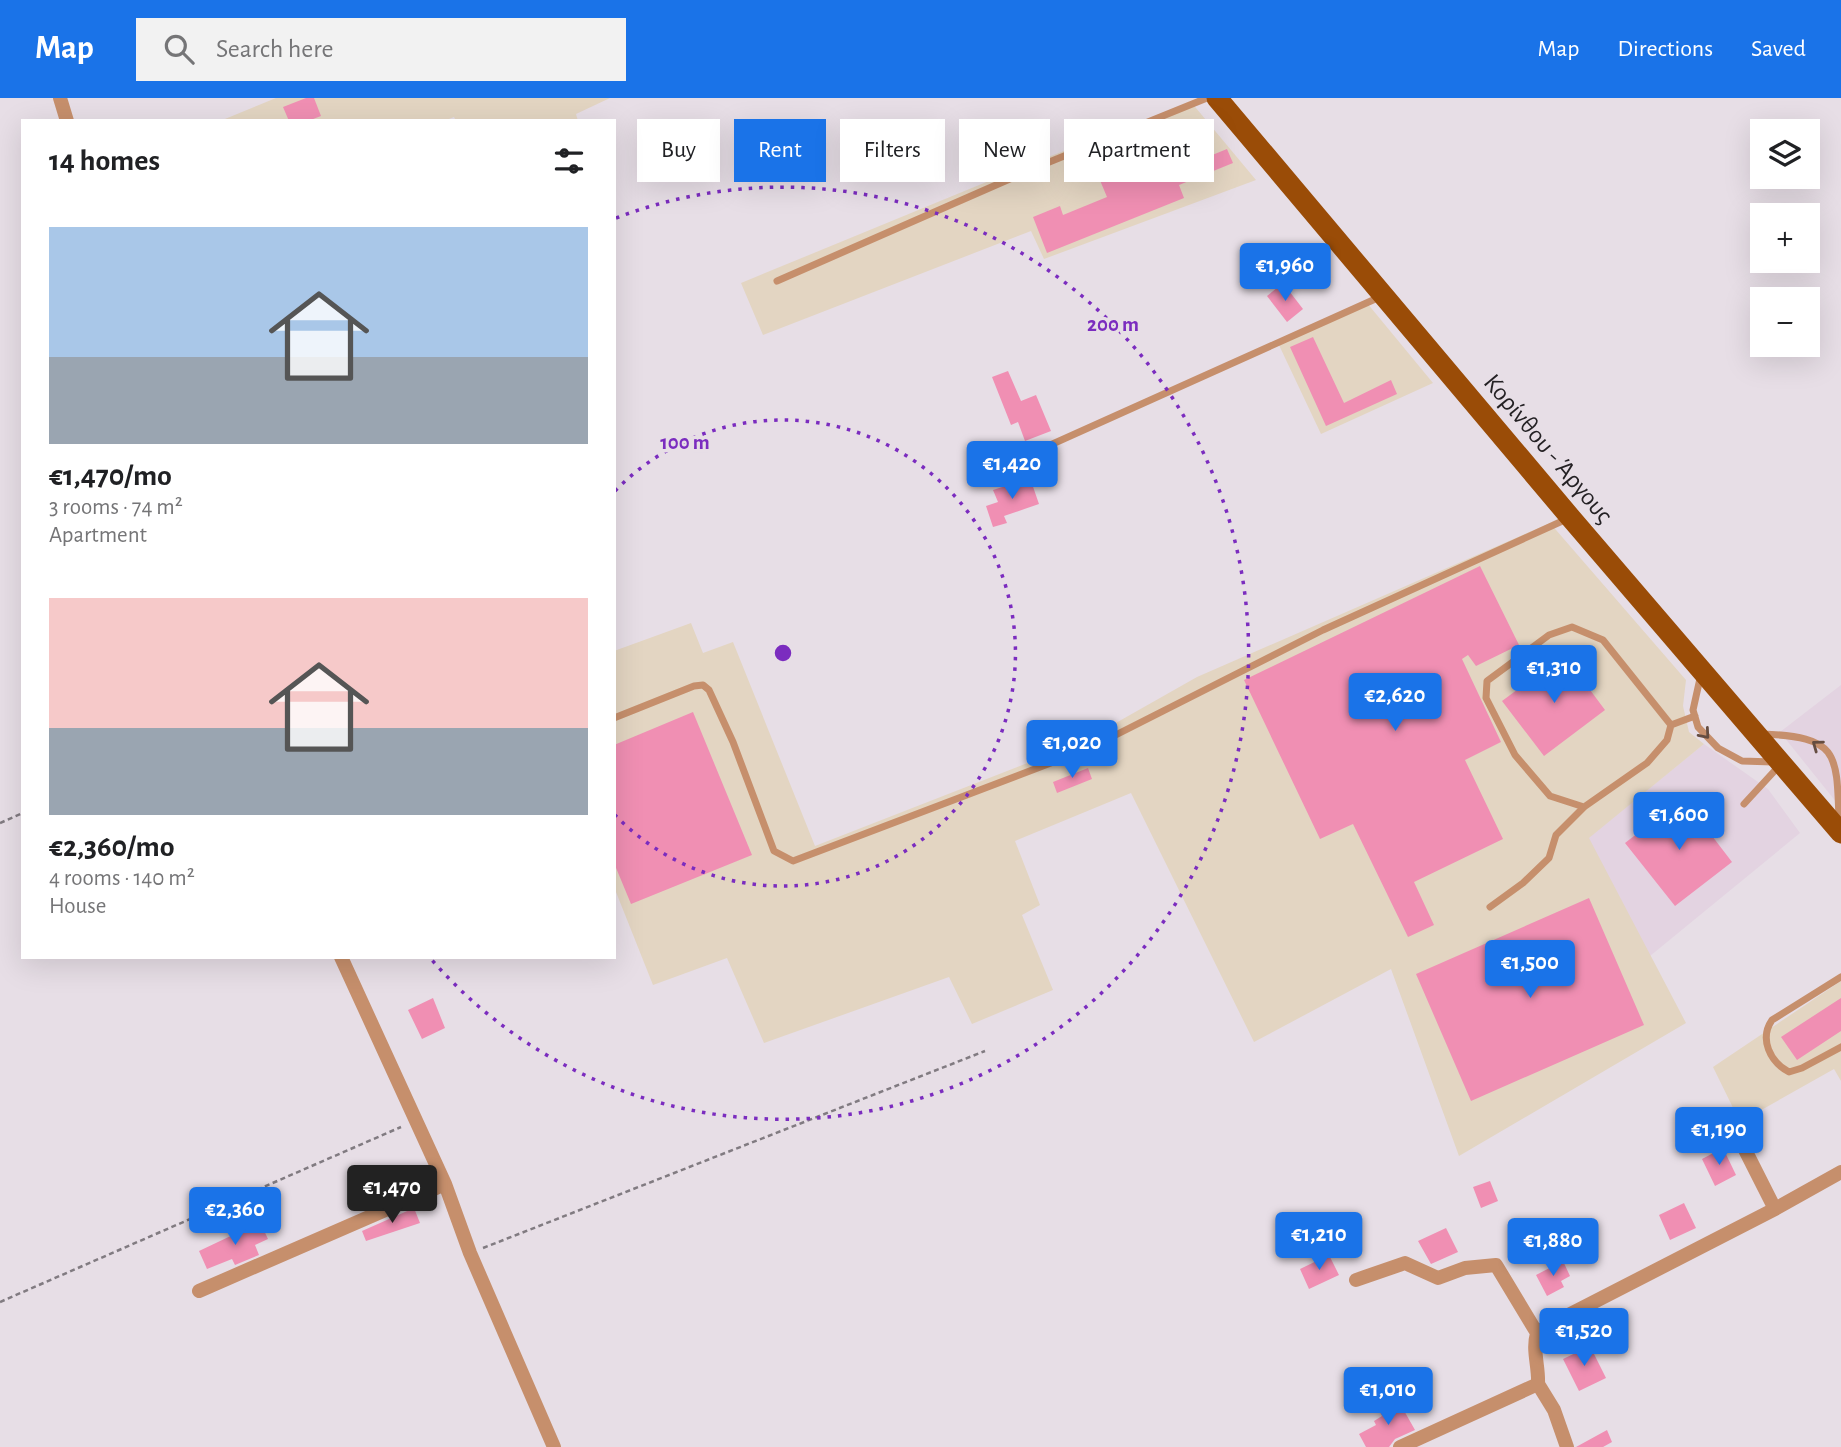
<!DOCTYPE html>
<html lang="en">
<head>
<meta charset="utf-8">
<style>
	:root { --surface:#fff; --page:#f2f2f2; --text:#202124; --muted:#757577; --accent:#1a73e8 }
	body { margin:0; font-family:"Alegreya Sans",sans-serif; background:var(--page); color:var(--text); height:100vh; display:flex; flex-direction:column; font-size:26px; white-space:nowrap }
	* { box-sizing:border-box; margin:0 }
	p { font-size:23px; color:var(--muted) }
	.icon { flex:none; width:38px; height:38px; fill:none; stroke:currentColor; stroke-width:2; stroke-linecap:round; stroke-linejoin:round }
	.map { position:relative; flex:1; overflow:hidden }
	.details { position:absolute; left:21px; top:21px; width:595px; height:840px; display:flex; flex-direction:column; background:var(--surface); border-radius:0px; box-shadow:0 7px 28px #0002 }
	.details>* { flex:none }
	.banner { position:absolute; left:637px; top:21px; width:665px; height:63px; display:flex; gap:14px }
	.tools { position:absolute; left:1750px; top:21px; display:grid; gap:14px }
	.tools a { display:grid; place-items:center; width:70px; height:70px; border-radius:0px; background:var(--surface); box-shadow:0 7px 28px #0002; font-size:35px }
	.price { position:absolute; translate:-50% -60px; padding:0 16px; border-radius:7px; background:var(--accent); color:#fff; font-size:23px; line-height:46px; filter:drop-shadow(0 2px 4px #0008) }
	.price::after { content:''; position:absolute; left:50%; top:42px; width:21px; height:16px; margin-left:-10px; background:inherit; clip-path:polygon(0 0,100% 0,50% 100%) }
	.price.active { background:#222; color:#fff }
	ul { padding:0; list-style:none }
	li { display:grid; align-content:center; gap:14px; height:371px; padding:0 28px }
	li span { display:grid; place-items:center; height:217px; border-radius:0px; color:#555 }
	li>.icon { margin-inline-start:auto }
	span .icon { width:126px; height:126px; fill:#fffc; stroke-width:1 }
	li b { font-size:30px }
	h2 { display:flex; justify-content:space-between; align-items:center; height:84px; padding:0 28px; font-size:30px }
	.tag { padding:0 24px; border-radius:0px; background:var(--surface); box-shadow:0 7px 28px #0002; font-size:24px; line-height:63px }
	.tag.active { background:var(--accent); color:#fff }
	header { display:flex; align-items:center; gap:42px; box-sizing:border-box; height:98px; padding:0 35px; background:var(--accent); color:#fff }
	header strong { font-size:33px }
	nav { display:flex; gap:38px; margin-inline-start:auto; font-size:24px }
	.search { width:490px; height:63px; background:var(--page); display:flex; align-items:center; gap:18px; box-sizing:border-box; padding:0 24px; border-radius:0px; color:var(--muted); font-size:26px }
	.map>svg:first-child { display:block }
</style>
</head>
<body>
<header>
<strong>Map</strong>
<div class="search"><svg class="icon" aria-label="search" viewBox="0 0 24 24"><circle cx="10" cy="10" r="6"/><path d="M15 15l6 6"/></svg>Search here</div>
<nav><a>Map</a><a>Directions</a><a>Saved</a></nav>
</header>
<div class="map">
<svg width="1841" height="1349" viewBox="0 0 1841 1349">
	<rect width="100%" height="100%" fill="#e7dee6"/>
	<!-- built -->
	<path fill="#e3d3e1" d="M1841,587V710L1780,634Z
		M1704,646L1768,691L1800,735L1650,858L1588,740Z"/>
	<!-- industrial -->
	<path fill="#e3d5c2" d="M276,0H610L576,16L578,23H456L454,19L444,23H220Z
		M1191,4L1256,82L1044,161L1031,133L763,237L741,185L1030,66Z
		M1367,205L1433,285L1321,336L1278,245Z
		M1550,425L1686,582L1683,608L1689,634L1704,646L1589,740L1686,925L1459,1058L1391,871L1254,944L1131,695L1015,743L1040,807L1022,817L1053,892L972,926L949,879L764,945L727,860L653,887L614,789V553L691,525L703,555L733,544L815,748L1084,643L1197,579Z
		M1841,883V983L1834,971L1740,1024L1713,969Z"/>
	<!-- building -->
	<path fill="#f08fb3" d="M306,0H314L321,18L308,23H289L283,9Z
		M1128,40L1146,84L1227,51L1233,65L1179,87L1184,100L1047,155L1033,119L1060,108L1063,117L1107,99L1089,56Z
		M1283,185L1303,211L1287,224L1267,198Z
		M1313,239L1344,305L1391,282L1397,296L1326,328L1290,249Z
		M1008,273L1021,303L1036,297L1051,333L1025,343L1018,324L1011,327L992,279Z
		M1030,380L1039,406L1004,418L1007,425L993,429L986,408L998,404L993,392Z
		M1480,468L1519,547L1476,568L1468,557L1462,561L1501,644L1465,662L1503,741L1414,784L1434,827L1408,839L1353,726L1320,741L1244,582Z
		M1564,557L1605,612L1544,658L1502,603Z
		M693,614L752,757L631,806L614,765V647Z
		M1088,670L1092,681L1057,695L1053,684Z
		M1683,700L1732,764L1675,808L1625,745Z
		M1589,800L1644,927L1471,1003L1416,876Z
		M433,900L445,930L422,941L408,912Z
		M1841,900V933L1797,962L1781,939Z
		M1723,1050L1736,1077L1715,1088L1702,1061Z
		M1490,1083L1498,1103L1481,1110L1473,1089Z
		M1684,1105L1696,1130L1670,1142L1659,1117Z
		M414,1110L420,1125L366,1143L362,1133Z
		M260,1124L268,1141L255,1147L259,1157L235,1167L232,1161L207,1171L199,1153Z
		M1446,1130L1458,1154L1431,1166L1418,1143Z
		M1329,1157L1339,1177L1309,1191L1300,1171Z
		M1563,1163L1570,1178L1561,1183L1564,1189L1547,1198L1536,1177Z
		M1590,1248L1606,1280L1579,1293L1563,1261Z
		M1398,1302L1415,1332L1395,1341L1389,1349H1366L1359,1336L1376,1327L1374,1323L1382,1318L1379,1312Z
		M1607,1332L1612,1344L1603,1349H1576Z"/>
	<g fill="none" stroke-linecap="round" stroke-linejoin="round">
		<!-- path -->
		<path stroke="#817b81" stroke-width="2.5" stroke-dasharray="5 3.5" stroke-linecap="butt" d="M0,725L23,715
			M483,1150L985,953
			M0,1204L401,1029"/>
		<!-- lane -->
		<path stroke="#c68f6c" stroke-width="7" d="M777,183L1037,69L1207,0
			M990,374L1382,198
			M1701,576L1693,612L1698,629L1718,650L1742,663L1773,664
			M614,620L694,588L703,587L709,592L733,644L774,753L793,763L1090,650L1323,532L1569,420
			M1763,636C1838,639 1837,654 1839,724
			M1744,706L1779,668
			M1584,709L1550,698L1515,657L1486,600L1487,583L1549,537L1572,529L1603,542L1671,627
			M1490,809L1523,785L1549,760L1556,737L1584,709L1647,665L1667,642L1671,627L1695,618
			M1841,879L1772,922C1759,941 1770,964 1789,974L1802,970L1841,949"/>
		<!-- street -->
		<path stroke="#c68f6c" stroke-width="14" d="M60,0L67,23
			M341,859L445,1086L470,1155L554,1349
			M1732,1026L1775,1111
			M1356,1182L1405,1165L1438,1180L1465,1170L1496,1167L1537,1235
			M199,1193L445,1086
			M1538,1286L1554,1312L1567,1349
			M1400,1349L1538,1286C1539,1268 1532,1253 1537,1235L1553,1225L1775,1111L1841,1074"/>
		<!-- primary -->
		<path stroke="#9a4c07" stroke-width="21" d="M1217,0L1570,419L1841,735"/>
	</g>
	<!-- one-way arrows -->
	<defs><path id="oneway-chevron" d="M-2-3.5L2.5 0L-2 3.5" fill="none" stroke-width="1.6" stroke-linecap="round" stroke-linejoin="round" transform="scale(1.75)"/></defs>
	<g stroke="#654d41">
		<use href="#oneway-chevron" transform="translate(1705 636) rotate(49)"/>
		<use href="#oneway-chevron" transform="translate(1817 647) rotate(-144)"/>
	</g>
	<!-- distance rings -->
	<g fill="none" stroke="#7b2cbf" stroke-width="3.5" stroke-dasharray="3.5 7">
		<path d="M615 393A233 233 0 1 1 615 717"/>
		<path d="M616 120A466 466 0 1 1 431 861"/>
	</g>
	<g text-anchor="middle" stroke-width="7" stroke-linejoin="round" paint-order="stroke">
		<!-- street labels -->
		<g font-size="26" fill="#242124" stroke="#e7dee6">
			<text transform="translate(1549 350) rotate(50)" y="9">Κορίνθου - Άργους</text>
		</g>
	</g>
	<circle cx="783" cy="555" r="10" fill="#7b2cbf" stroke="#e7dee6" stroke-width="3.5"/>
	<g font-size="21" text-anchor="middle" font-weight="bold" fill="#7b2cbf" stroke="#e7dee6" stroke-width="7" stroke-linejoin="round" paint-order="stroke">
		<text x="1113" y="233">200 m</text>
		<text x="685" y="351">100 m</text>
	</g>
</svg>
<div class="tools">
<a><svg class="icon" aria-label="layers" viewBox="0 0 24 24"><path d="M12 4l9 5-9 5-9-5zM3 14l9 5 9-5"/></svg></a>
<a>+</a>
<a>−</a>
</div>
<b class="price" style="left:1285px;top:205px">€1,960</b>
<b class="price" style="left:1012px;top:403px">€1,420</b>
<b class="price" style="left:1554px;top:607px">€1,310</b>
<b class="price" style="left:1395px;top:635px">€2,620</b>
<b class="price" style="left:1072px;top:682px">€1,020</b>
<b class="price" style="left:1679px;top:754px">€1,600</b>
<b class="price" style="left:1530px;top:902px">€1,500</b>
<b class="price" style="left:1719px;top:1069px">€1,190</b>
<b class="price active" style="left:392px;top:1127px">€1,470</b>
<b class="price" style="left:235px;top:1149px">€2,360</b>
<b class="price" style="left:1319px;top:1174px">€1,210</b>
<b class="price" style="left:1553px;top:1180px">€1,880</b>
<b class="price" style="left:1584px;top:1270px">€1,520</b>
<b class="price" style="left:1388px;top:1329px">€1,010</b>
<div class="banner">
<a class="tag">Buy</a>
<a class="tag active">Rent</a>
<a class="tag">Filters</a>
<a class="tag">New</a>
<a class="tag">Apartment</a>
</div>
<section class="details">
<h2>14 homes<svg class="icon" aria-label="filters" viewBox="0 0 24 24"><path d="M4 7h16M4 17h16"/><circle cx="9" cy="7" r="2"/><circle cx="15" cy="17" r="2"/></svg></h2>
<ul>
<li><span style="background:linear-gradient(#a9c7e8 60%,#9aa5b1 0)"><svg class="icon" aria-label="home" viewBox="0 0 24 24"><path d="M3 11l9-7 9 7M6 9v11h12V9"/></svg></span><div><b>€1,470/mo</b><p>3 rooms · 74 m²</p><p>Apartment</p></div></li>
<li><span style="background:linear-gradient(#f6c9c9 60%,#9aa5b1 0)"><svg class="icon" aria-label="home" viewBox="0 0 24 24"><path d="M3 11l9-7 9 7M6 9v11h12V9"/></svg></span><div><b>€2,360/mo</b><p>4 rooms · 140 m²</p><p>House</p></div></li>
</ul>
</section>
</div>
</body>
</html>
